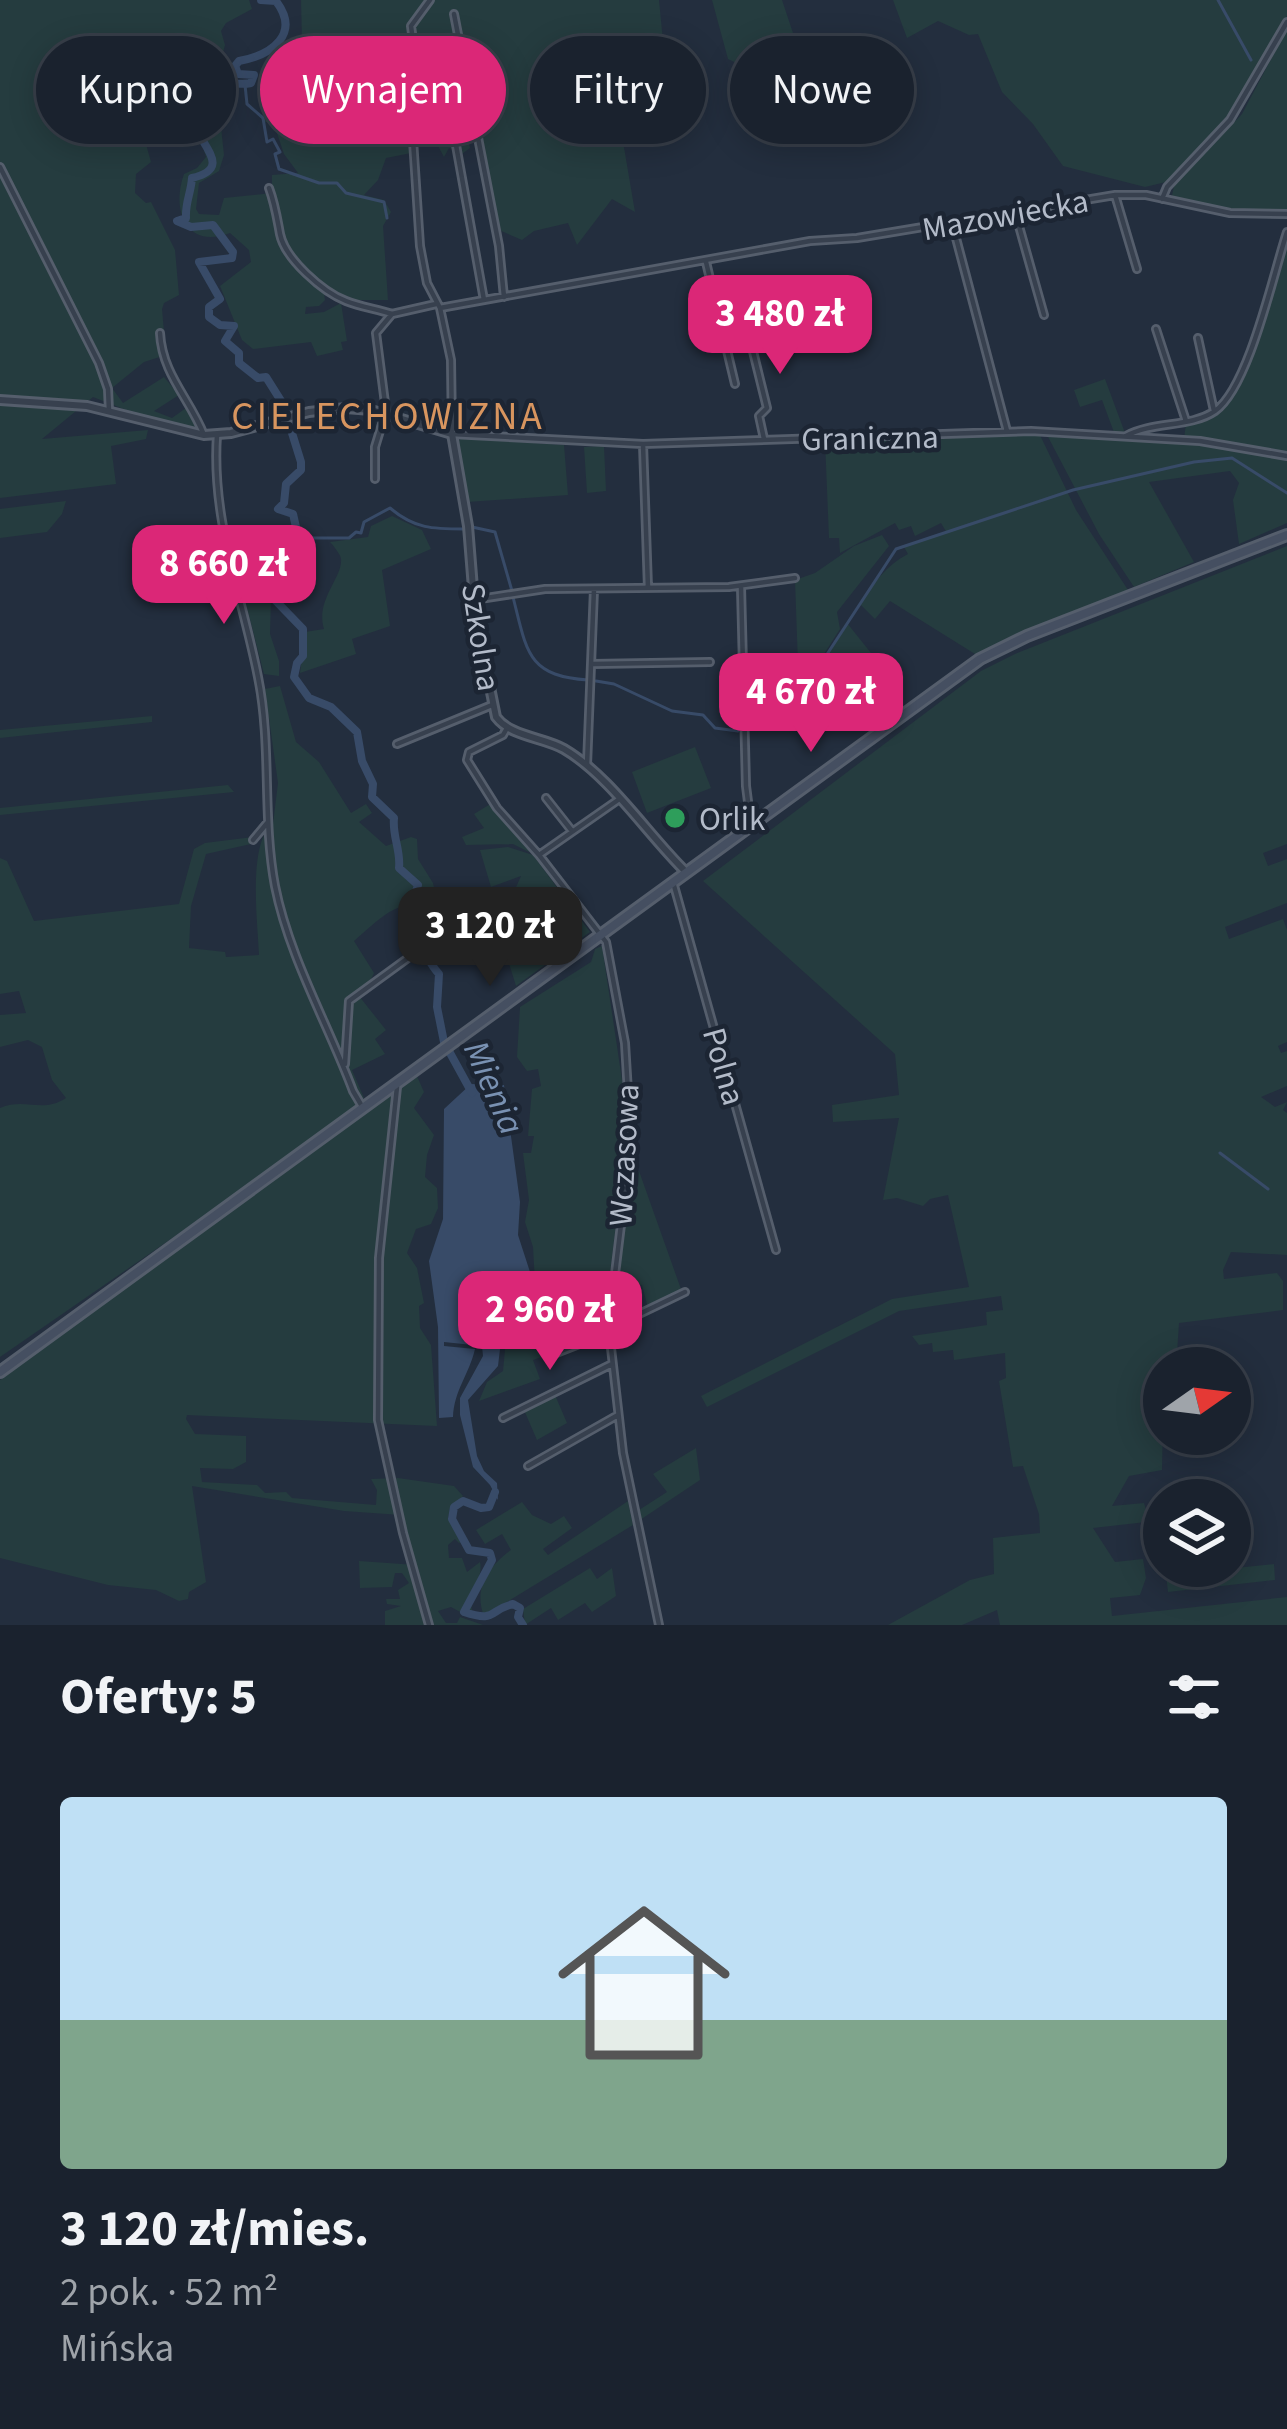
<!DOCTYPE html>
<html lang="pl">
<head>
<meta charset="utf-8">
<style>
	:root { --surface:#1a222e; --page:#272f3a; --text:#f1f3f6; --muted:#9fa4aa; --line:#383f4a; --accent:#db2777 }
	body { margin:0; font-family:"Source Sans 3",sans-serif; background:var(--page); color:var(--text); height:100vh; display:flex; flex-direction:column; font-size:45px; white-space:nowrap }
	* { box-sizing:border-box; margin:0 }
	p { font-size:39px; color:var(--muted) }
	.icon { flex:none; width:66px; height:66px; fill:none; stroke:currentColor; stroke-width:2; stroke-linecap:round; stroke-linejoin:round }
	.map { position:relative; height:1625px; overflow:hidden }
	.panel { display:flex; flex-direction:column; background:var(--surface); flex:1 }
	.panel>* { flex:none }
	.top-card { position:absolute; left:36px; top:36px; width:1215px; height:108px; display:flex; gap:24px }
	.needle { width:78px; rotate:76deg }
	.fabs { position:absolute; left:1143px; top:1347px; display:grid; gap:24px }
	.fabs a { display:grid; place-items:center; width:108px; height:108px; border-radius:50%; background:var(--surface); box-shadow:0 6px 30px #0003,0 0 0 3px var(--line); font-size:60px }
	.price { position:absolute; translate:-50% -102px; padding:0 27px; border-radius:24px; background:var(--accent); color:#fff; font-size:39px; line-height:78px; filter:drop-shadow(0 3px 6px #0008) }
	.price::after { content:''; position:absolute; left:50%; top:72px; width:36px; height:27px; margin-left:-18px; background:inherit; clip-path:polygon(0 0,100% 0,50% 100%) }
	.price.on { background:#222; color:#fff }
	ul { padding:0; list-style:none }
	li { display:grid; align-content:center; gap:24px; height:636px; padding:0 60px }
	li span { display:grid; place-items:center; height:372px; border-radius:12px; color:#555 }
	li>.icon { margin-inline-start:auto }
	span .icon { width:216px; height:216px; fill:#fffc; stroke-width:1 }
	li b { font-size:51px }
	h2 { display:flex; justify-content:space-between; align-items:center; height:144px; padding:0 60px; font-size:51px }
	.tag { padding:0 42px; border-radius:54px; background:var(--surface); box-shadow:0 6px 30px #0003,0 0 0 3px var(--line); font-size:42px; line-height:108px }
	.tag.on { background:var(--accent); color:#fff }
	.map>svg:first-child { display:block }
</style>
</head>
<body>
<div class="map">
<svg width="1287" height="1625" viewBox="0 0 1287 1625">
	<rect width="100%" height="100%" fill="#232e3e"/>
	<!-- green -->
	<path fill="#253c3f" d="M0,0H249L252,9L226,23L221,31L225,45L219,67L224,86L218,99L224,155L219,171L199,183L196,209L199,214L219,215L224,198L272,193V175L298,173L284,154L276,130L301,125L300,115L272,124L263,121L276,95L303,83L301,0H659L671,123L656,127L648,119L620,124L635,212L612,199L577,245L568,223L534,231L522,240L499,230L479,131L456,53L447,55L470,148L462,154L449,148L444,157L437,144L443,140L428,68L414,78L411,153L386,158L378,180L364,195L384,200L391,212L383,226L388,300H356L323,286L325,300L319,306L306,307L305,314L324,312L341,303L347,341L341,342L343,350L317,356L311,342L253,349L242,340L220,286L251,262L249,250L230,233C186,250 171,210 184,174L197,168L206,157C199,133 196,109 169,106L154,140L146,144L151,162L136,174L135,193L146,203L151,202L175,250L179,295L164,303L162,309L166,355L144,362L112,388L123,403L164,377L179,395L154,411L172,418L186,408L201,430L149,419L93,397L42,439L148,430L146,439L111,446L116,484L0,498Z
		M712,0H782L799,51L783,54V65C765,76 747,68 728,59Z
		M893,0H1287V16L1227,119L1166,182L1145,187L1063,166L1033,124L1002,92L978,34L969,35L938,21L907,38Z
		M1287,29V210L1228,209L1172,196L1174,186L1242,114Z
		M1287,239V455L1184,439L1186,423L1217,411L1241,381Z
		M1105,379L1125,433L1115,435L1102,400L1080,407L1074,390Z
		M1006,433H1039L1076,510L1128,590L975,654L890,601L875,619L860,604C873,584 886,565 908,554L904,547L947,533L941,523L915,536L911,526L899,530L895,523L840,553L839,538H829L825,440H920Z
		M1046,433L1213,445L1287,458V523L1239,544L1233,500L1239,483L1230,471L1149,482L1194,562L1134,587L1099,534Z
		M461,438L564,445L568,495L467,502L457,444Z
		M604,446L606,491L587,493L584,447Z
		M66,501L62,514L47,532L0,538V509Z
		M392,516L422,530L431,549L382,570L390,626L352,639L356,654L300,673L305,632L324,629C315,600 343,577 341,559C341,555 333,545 330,542L368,537L371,526Z
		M882,535L889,546L837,612L840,629L799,693L787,702L786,667L798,665L795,580L815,573L854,546Z
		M1287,546V844L1263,853L1268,866L1287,859V903L1225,927L1229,939L1283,919L1287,930V1042L1278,1046L1281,1053L1287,1051V1086L1261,1097L1275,1107L1287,1102L1283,1110L1287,1113V1255L1231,1252L1223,1270L1224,1279L1277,1273L1283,1281V1310L1179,1323L1176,1368H1164L1162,1470L1129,1476L1112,1506L1144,1503L1146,1510H1164V1520L1093,1528L1115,1562L1143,1559L1146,1578L1140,1595L1110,1598L1112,1616L1287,1597V1625H1000L997,1610L962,1625H888L970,1580L994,1574L993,1538L1040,1533L1039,1514L1023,1466L1013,1467L999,1381L1006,1378L1005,1353L954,1360L953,1350L933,1352L932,1343L919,1345L912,1336L987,1325L986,1312L1003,1310L1001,1296L899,1311L707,1407L701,1396L892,1299L969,1287L948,1195L930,1199L923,1206L897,1198L883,1200L899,1118L833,1122L832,1105L899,1095L895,1054L703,881L981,671L1015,654Z
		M300,576L306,591L296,598L282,590L271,599L270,634L279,661V676L264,674L242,588Z
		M847,623L871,653L855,667L845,656L828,679L807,695V686Z
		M280,686L296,742L319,762L351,813L366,804L372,813L359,822L386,846L411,837L417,839L418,859L433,883L438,904L435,908C400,894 379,920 354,941L374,973C368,989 349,992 344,1008C348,1045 337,1076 362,1107L0,1357V1108C26,1097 42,1114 66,1098L52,1080L42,1047L28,1040L0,1047V1015L26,1013L19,991L0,994V858L7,861L34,921L179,904L194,849L205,843L253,837L251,844L206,854L191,906L189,948L225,952L226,957L259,955C258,925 247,842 273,824L278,783L265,689Z
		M152,716V722L0,738V730Z
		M695,747L711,788L647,813L632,772Z
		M228,785L234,792L0,815V808Z
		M492,803L529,848V852L513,844L466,845L462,837L484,828L474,814Z
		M508,847L533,855L590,932L516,986L498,928L521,876L491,887L480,850Z
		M602,946L624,1093L619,1199L606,1307L548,1326L553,1353L533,1360L540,1379L479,1401L487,1382L503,1371L506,1339L535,1283L533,1247L525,1222L529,1200L523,1153H531L534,1136H528L532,1089L541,1086L538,1069L527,1071L517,1057L520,1007L591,962L595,949Z
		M359,996L386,1030L375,1039L385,1054L352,1070L364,1098L360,1100C343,1081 344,1027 350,1002Z
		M416,1074L424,1092L414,1108L434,1135L427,1155L425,1177L437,1188L438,1208L431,1224L416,1229L407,1253L417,1268L424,1303L419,1306L420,1328L431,1345L437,1426L187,1415L186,1419L195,1434L246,1436V1462L233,1469L200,1468L202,1482L257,1485L265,1493L286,1492L292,1498L376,1505L377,1490L371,1479L398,1478L454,1486L463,1496L450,1508L448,1518L463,1541L459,1543L455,1539L448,1545L449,1558H462L467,1572L480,1562C484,1578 468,1592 472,1611L462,1613L451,1607L438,1611L446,1623H457L460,1617L483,1625H385V1611L401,1606L387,1604L386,1599H400L398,1590L409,1583L402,1573H395L392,1587L360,1588L359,1561L416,1565L401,1515L344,1511L192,1486L206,1582L189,1592L188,1599L179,1601L156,1590L108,1585L0,1558V1380Z
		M630,1171H639L682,1292L648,1308L642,1285L619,1281Z
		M555,1395L567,1423L537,1440L524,1410Z
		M696,1448L700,1480L640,1520L639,1510L667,1492L653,1474Z
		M628,1501L633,1525L484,1616C473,1588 489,1566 511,1550L502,1534L485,1544L476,1530L522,1502L532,1515L551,1524L564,1516L572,1528L543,1549L548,1555Z
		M1274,1564L1275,1580L1168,1592L1166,1575Z
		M590,1568L597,1579L612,1568L616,1596L592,1612L585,1603L558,1620L551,1608L525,1625L523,1609Z"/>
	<!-- water -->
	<path fill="#384b68" d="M471,1084L504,1085L520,1202L518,1235L530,1272L502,1332L498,1366L468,1400L477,1456L484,1471L497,1483L498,1500L490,1485L473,1467L460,1415V1398L483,1356L482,1346L444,1342V1346L475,1349C469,1375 454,1390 453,1417L439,1418L438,1327L429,1261L443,1219L444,1109Z"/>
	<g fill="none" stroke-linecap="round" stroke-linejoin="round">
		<!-- stream -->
		<path stroke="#384b68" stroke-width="3" d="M1218,0L1251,60
			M245,85L247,104L263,118L267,142L273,139L280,152L275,154L279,169L319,183H337L346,193L384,202L387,218
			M472,527L495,532L512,591
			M297,538H349L356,532L361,533L364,522L390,508C415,529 433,529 464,529
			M513,597C527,652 527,676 588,680
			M596,681L614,684L672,711L703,715L715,728L738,731L742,722
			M748,722L778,714L801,694L896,549L1073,490L1194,462L1232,458L1287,493
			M1220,1153L1268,1189"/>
		<!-- river -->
		<path stroke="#384b68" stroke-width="8" d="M261,0L276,1C301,34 272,55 239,61L235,66L238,74L254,75L251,83C234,87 216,75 206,96L194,99L215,119L213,129L201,131L200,136C211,155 225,170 192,178C191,193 185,203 186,218L177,221L191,227L213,225L233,252L232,258L199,262L220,299L209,307V317L220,325L234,326L225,341L239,353V363L258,378L266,377L283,404L301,462V470L286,484L284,503L278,509L293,514L298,536L285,564L294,570L303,561L306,568L275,600L303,629V656L297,663L294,677L309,698L331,707L357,732L362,761L373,784L372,797L394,818C392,836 401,850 399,868L418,885L408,916L415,925L414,937C425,950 428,962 439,974L437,1007L444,1042L472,1093
			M495,1492L489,1507L481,1508L463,1501L454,1507L452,1519L469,1550L490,1553L492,1560L464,1612C497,1623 488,1610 513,1604L520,1608L518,1617L523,1625"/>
		<!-- minor casing -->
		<g stroke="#555e6c" stroke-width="10">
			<path id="minor" d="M430,0L411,26L417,71L413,140L420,246L427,283L440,308L451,360L452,434L643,444L1031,431L1200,441L1287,456
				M454,14L499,246L504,297
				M452,123L484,300
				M0,167L99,363L108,389L109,411
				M269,188C275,204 277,218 280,234C285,259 323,292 346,301C361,307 377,309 392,314
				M1115,195L1137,269
				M1162,199L1167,187L1230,120L1287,22
				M1015,212L1044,315
				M952,223L1007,431
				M706,262L735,384
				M440,308L810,241L857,238L1115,195H1146L1230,213L1287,214
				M746,323L767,408L759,416L764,439
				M1156,329L1186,421
				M160,333C162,374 190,399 204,435
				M1198,338L1214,411
				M217,435C211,520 242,595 258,677C272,746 262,817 275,886C289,957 328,1024 353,1091L363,1108
				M1126,436C1153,421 1190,428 1215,411C1249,387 1273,275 1287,232
				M643,444L648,588
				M375,479V447L386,411L376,333L392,314L436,304
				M741,587L746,786L751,825
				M473,600L545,589L729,587L795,578
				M593,664L710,662
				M507,728L503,735L469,752L467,760L497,808L539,855
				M397,744L492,705
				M587,765L594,589
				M546,798L572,831
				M618,800L539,855L606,942L625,1043L631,1142L611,1307V1348L623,1453L659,1625
				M253,840L268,822
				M673,882L776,1250
				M345,1064L349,1001L419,950
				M397,1087L379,1258L378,1420L403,1533L429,1625
				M610,1328L685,1292
				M556,1353L610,1332
				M503,1418L612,1364
				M528,1466L618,1415"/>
		</g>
		<!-- tertiary casing -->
		<g stroke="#555e6c" stroke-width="12">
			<path id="tertiary" d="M0,400L87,406L204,435L231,433L309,412L346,408L371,410L452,434L468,526L475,613L496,717C511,737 543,737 564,749C610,776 648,835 686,872"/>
		</g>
		<!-- secondary casing -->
		<g stroke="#555e6c" stroke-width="14">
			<path id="secondary" d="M0,1372L980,659L1027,636L1287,535"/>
		</g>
		<!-- minor -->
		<use href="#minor" stroke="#37404e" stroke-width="4.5"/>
		<!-- tertiary -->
		<use href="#tertiary" stroke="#37404e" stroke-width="6"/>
		<!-- secondary -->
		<use href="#secondary" stroke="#454f61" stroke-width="8"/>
	</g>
	<!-- markers -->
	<circle fill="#2e9e5b" stroke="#1c2533" stroke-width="4.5" cx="675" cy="818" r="12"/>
	<g text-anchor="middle" stroke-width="9" stroke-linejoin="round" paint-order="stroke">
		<!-- street labels -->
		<g font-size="33" fill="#b3bbc9" stroke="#1c2533">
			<text transform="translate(1005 214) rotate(-10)" y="12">Mazowiecka</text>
			<text transform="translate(870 437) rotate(-1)" y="12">Graniczna</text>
			<text transform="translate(482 637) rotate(81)" y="12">Szkolna</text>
			<text transform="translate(725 1066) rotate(74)" y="12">Polna</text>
			<text transform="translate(623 1155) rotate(-87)" y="12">Wczasowa</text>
		</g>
		<!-- poi labels -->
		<g font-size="33" fill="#b3bbc9" stroke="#1c2533" text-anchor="start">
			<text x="699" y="830">Orlik</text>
		</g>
		<!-- water labels -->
		<g font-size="36" font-style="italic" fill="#7991b2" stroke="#1c2533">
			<text transform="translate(495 1087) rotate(66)" y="13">Mienia</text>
		</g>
		<!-- quarter labels -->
		<g font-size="39" letter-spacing="3" fill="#d8955f" stroke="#1c2533">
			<text x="388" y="429">CIELECHOWIZNA</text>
		</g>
	</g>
</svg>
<div class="fabs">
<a><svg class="needle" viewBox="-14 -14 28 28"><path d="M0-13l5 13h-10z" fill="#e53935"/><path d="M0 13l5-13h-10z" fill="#9fa4aa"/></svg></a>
<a><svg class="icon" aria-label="layers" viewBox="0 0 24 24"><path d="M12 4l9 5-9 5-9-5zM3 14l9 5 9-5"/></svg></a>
</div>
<b class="price" style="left:780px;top:377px">3 480 zł</b>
<b class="price" style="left:224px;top:627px">8 660 zł</b>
<b class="price" style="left:811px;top:755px">4 670 zł</b>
<b class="price on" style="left:490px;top:989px">3 120 zł</b>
<b class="price" style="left:550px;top:1373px">2 960 zł</b>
<div class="top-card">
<a class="tag">Kupno</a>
<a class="tag on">Wynajem</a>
<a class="tag">Filtry</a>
<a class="tag">Nowe</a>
</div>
</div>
<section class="panel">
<h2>Oferty: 5<svg class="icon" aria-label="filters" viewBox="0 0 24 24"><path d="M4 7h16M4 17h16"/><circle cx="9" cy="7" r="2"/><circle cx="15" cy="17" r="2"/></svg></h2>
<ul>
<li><span style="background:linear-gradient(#bfe0f5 60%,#7fa58c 0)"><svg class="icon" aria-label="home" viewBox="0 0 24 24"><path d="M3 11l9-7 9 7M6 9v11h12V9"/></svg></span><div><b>3 120 zł/mies.</b><p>2 pok. · 52 m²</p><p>Mińska</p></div></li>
</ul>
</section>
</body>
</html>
